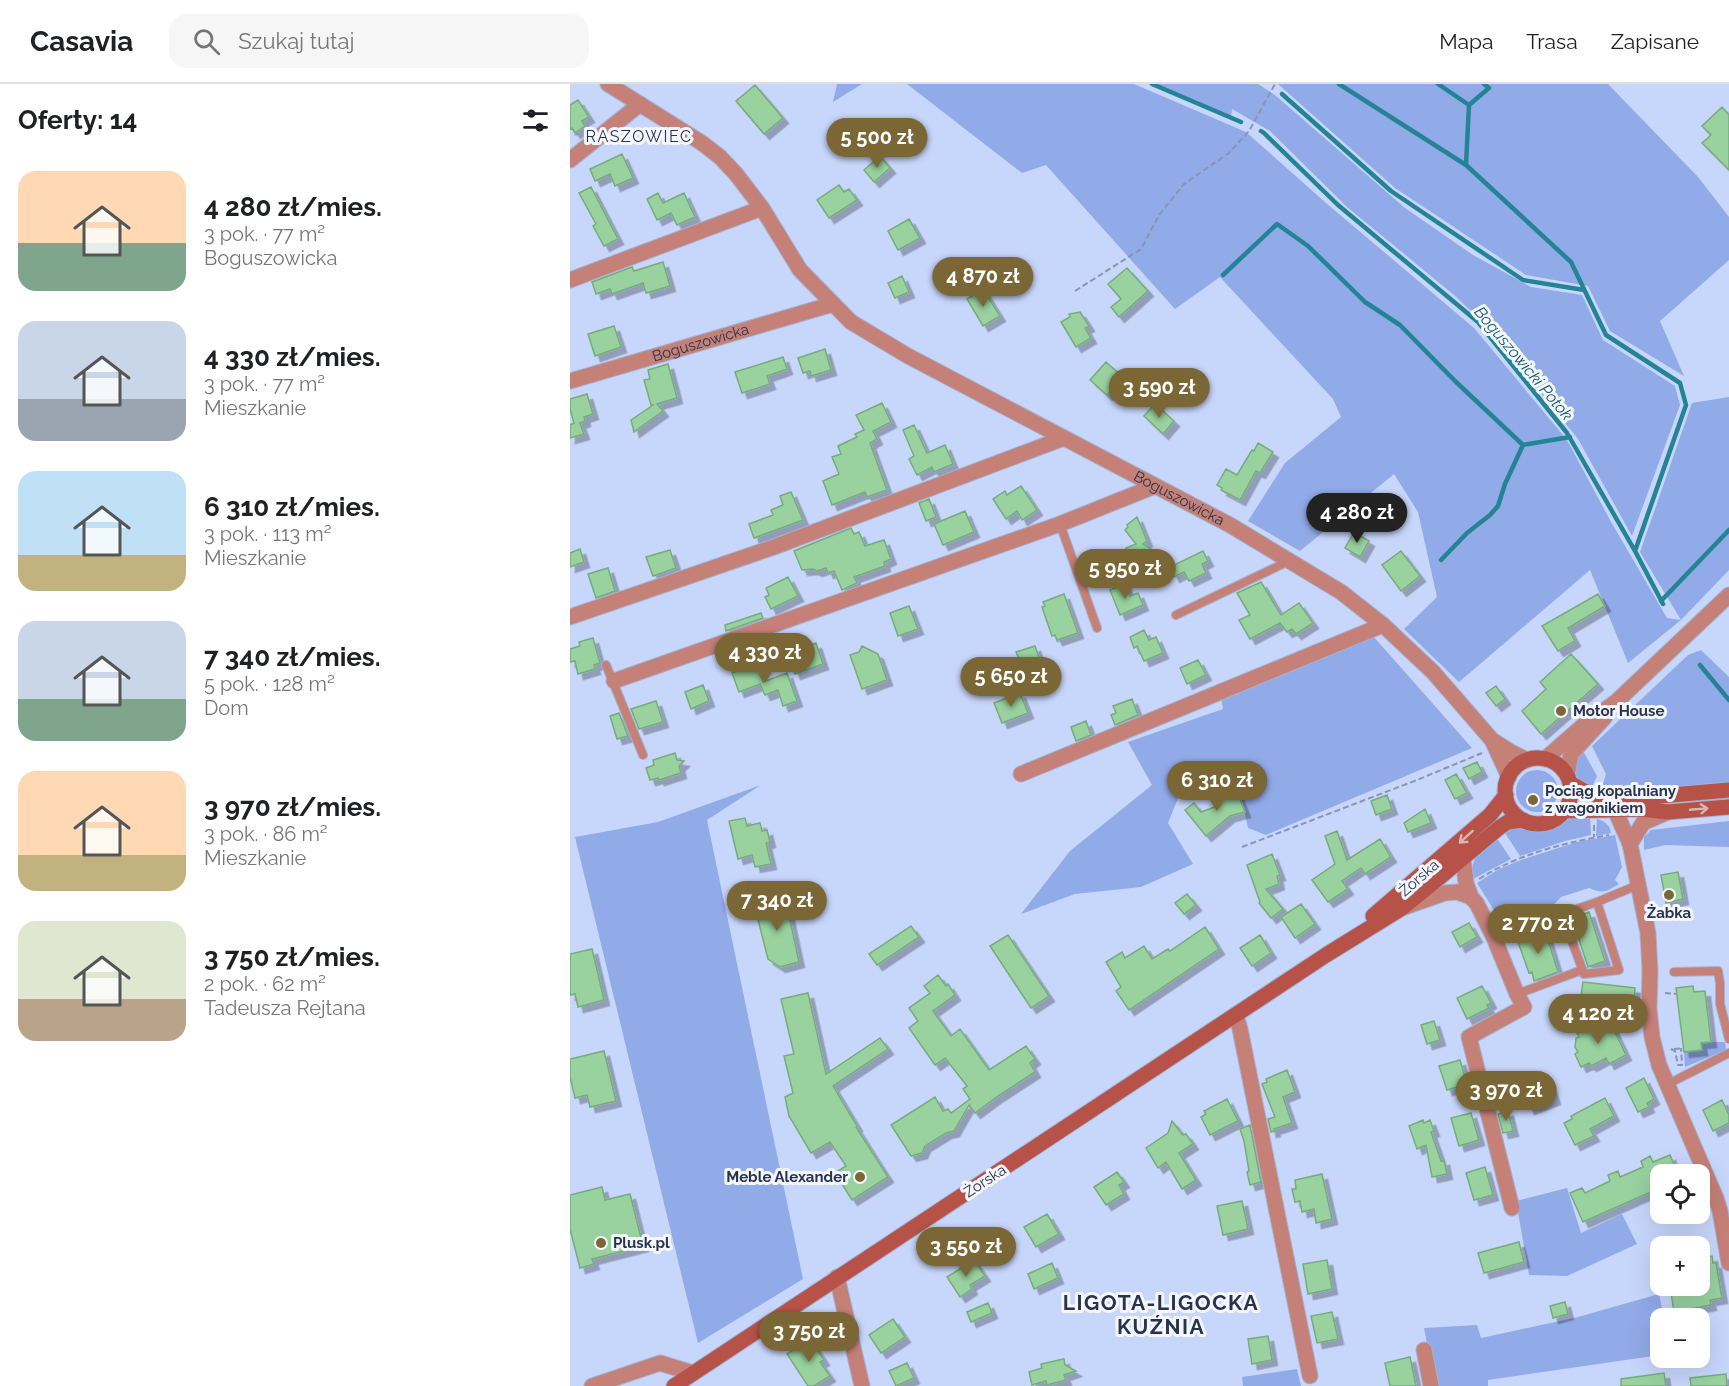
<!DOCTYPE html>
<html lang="pl">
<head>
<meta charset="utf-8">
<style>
	:root { --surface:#fff; --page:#f6f6f6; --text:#202124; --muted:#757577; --line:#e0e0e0; --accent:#7b6736 }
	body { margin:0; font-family:Raleway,sans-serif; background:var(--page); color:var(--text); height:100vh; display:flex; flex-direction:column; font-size:22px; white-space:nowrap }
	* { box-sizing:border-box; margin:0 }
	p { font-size:20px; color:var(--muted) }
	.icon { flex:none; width:33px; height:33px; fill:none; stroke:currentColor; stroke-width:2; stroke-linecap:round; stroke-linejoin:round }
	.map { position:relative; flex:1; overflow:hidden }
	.side { display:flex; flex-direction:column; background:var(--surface); width:570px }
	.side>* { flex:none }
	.tools { position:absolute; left:1080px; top:1080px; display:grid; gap:12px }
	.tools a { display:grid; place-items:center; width:60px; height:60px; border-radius:12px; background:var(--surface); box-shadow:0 6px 24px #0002; font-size:30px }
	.price { position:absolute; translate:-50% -51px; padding:0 14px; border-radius:21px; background:var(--accent); color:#fff; font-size:20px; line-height:39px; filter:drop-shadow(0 2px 3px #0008) }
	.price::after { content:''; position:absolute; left:50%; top:36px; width:18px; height:14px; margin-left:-9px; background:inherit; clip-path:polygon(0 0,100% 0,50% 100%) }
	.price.active { background:#222; color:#fff }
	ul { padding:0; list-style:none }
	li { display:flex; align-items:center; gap:18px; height:150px; padding:0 18px }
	li span { display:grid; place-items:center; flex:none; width:168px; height:120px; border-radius:18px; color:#555 }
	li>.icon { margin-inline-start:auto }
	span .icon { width:72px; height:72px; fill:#fffc; stroke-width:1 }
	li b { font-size:26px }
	h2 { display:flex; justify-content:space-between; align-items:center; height:72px; padding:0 18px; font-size:26px }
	header { display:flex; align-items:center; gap:36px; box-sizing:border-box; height:84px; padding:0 30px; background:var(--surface); border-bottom:2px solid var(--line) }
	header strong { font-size:28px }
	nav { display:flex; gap:33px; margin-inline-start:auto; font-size:21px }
	.search { width:420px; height:54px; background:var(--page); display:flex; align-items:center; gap:15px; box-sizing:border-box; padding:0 21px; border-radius:18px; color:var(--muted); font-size:22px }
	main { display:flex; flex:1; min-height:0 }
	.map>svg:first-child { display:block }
</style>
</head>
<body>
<header>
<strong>Casavia</strong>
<div class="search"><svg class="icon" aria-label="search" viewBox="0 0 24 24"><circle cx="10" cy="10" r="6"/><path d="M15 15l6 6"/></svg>Szukaj tutaj</div>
<nav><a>Mapa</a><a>Trasa</a><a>Zapisane</a></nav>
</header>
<main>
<section class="side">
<h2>Oferty: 14<svg class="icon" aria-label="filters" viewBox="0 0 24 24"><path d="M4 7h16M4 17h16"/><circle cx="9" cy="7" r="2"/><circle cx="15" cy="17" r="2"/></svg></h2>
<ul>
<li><span style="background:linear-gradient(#ffd9b3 60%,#7fa58c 0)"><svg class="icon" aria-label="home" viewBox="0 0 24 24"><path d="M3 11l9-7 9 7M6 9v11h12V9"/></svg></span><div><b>4 280 zł/mies.</b><p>3 pok. · 77 m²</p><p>Boguszowicka</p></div></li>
<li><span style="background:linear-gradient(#c9d6e8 65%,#9aa5b1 0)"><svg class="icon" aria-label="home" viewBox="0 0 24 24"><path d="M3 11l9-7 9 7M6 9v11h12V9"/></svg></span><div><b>4 330 zł/mies.</b><p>3 pok. · 77 m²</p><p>Mieszkanie</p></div></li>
<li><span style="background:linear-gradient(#bfe0f5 70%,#c2b280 0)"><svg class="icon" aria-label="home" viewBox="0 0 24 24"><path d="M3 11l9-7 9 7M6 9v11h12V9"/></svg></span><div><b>6 310 zł/mies.</b><p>3 pok. · 113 m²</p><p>Mieszkanie</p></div></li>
<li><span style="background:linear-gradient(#c9d6e8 65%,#7fa58c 0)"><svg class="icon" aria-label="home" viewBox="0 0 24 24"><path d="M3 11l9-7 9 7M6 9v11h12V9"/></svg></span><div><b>7 340 zł/mies.</b><p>5 pok. · 128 m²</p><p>Dom</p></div></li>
<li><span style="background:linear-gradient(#ffd9b3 70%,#c2b280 0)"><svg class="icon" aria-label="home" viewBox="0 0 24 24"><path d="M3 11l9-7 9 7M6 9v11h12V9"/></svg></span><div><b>3 970 zł/mies.</b><p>3 pok. · 86 m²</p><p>Mieszkanie</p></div></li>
<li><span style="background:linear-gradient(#dfe7d0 65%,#b9a48a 0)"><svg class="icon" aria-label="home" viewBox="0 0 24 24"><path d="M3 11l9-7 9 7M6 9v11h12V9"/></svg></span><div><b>3 750 zł/mies.</b><p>2 pok. · 62 m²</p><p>Tadeusza Rejtana</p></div></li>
</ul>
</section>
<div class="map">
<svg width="1159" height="1302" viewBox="0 0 1159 1302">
	<defs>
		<filter id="shadow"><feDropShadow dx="5.5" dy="5.5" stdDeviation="0" flood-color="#0004"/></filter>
	</defs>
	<rect width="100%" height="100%" fill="#c7d6fb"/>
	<!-- green -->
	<path fill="#91aae8" d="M267,0H292L263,18Z
		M337,0H564L676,48L756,119L904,244L997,356L1040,436L1097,534L1111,536L1070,468L1122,319L1159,313V486L1111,536L1058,579L1020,486L889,598L834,545L867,513L848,428L824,390L730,467L678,437L715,379L771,333L763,315L650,193L605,225L476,81L452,89Z
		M582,0H688L705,11L835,124L903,171L961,203L1012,211L1033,256L1105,302L1110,321L1062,452L1008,355L919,244L884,211L777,123L700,47L662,25L661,34Z
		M708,0H1038L1128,93L1159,133V176L1090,237L1114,292L1040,247L1018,202L956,191L825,104Z
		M803,552L902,664L696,751L678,744L668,698L655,689L610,709L598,739L623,780L571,803L505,810L451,830L500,767L582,701L558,658L653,625L651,614Z
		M1131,566L1159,593V698L1108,704L1031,707L1036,690L1022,662L1118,571Z
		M1012,665L1027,692L1021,705L1010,697L1004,689L1006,673Z
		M946 707a21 21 0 1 1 42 0a21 21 0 1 1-42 0Z
		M191,701L137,736L233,1195L128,1259L5,753L88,738Z
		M1020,731L1021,751L995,757L950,772L933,746L945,741L965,746L975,745L986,742L1001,732Z
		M1027,735C1034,737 1040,740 1041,749L1026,752Z
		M1159,737V763L1095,761L1074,766V753L1081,746Z
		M1045,751L1052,783L1045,796L1049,800C1035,808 1034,810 1019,804L991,813L980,825L975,827L972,823L935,835L929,834L907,799L929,785L951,776L1007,758Z
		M926,753L941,775L903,795C899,775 911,765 926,753Z
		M1141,958H1155L1156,966L1115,983L1114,968L1131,959Z
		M997,1104L1011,1149L1052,1130L1067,1160L997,1192L959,1191L946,1117Z
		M1089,1210L1094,1234H1090V1271L918,1296V1302H865L854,1244L907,1241L911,1254L1008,1233Z
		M727,1285L731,1302H673L672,1293Z"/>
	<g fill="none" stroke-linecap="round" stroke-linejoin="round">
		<!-- stream -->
		<path stroke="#248496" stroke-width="4.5" d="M582,0L671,38
			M769,0L896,81
			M868,0L899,21
			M914,0L919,4L899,21L896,81L1001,178L1036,251L1110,299L1116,321L1065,467
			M712,10L821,107L953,196L1014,206
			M691,47L694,49L768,121L908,238L997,349L1065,467L1093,520
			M653,191L707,140L738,162L795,218L830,241L885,297L953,361L1000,353
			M871,476L897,449L920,431L928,422L935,400L953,361
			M1091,517L1159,446
			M1130,581L1159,616"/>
	</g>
	<!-- building -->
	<path fill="#99d19f" stroke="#76ac7c" stroke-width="1.5" filter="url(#shadow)" d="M185,1L213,34L194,50L166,17Z
		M8,16L19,33L12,37L15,42L5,49L2,44L0,45V21Z
		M1152,23L1159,31V86L1132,59L1141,51L1132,42Z
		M52,70L63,94L45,102L40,90L25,97L20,85Z
		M310,72L320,84L304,98L294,86Z
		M269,101L274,108L279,105L287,116L259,134L247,116Z
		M21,103L48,155L34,162L23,142L26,140L9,109Z
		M88,109L93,119L114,109L125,133L107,141L101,129L87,136L77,115Z
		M339,135L350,154L328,166L318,147Z
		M93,178L100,202L76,209L73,199L42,210L40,205L26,210L22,198L62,183L64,187Z
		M557,184L578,207L549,233L541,223L551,215L538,200Z
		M332,192L339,208L325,214L318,199Z
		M413,205L430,232L413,242L397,215Z
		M510,228L519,242L515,244L521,254L506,263L491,238L500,233L499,230Z
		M44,242L51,263L25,272L18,250Z
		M255,265L261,286L241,292L240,287L233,289L228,274Z
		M213,273L217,285L197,292L200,300L172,309L165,288Z
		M536,278L553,293L537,311L520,296Z
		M98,280L107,314L87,320L93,327L64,348L61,336L83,321H81L74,296L80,295L78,286Z
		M17,310L23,330L14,333L15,337L10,339L14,350L0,354V341L4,339L0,325V315Z
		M312,319L321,338L303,347L307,355L300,359L317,406L297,413L295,408L262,421L253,397L269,390L262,373L271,370L268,362L287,353L285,350L294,346L286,331Z
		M585,320L604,337L593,350L574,332Z
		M344,341L357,369L375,361L383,380L364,388L362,383L347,391L339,375L344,372L333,346Z
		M688,359L703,368L690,389L686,387L670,416L651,406L652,404L647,401L656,385L667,391L682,366L684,367Z
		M451,402L467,426L452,436L447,427L436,435L423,415L435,407L437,411Z
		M221,408L233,436L184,454L179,440L203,431L201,426L213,421L210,412Z
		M359,415L366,433L356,437L349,419Z
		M395,427L404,448L373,461L364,440Z
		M567,433L577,457L573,460L581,465L586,478L562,488L554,468L557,467L556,464L566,460L555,446L558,443L557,441Z
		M281,444L284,450L289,448L295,462L314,456L321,475L314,478L315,482L284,493L287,499L272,506L264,487L258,489L256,484L247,487L243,485L232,486L224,467Z
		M784,448L799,457L790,473L775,464Z
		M10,465L14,478L0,483V469Z
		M100,466L106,484L83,492L76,473Z
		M633,467L638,477L632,480L636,489L619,497L614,488L604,493L600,483Z
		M831,467L850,492L831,507L812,481Z
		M38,484L45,507L26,514L18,490Z
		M218,493L228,512L201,525L195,513L199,511L196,504Z
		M691,498L711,531L729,519L743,539L726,550L722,545L717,548L710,539L680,555L669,536L680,531L667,509Z
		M555,500L560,512L568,509L573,521L550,531L540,506Z
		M494,510L508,549L487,556L485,551L482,552L472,523L475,522L473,518Z
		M1028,510L1035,522L998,544L1005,557L988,567L972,542Z
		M339,522L348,545L328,552L320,529Z
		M191,529L193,534L156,547L155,541Z
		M574,546L579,556L586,553L593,569L574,577L567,562L564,564L560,553Z
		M23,554L30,579L24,581L25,585L8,590L5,577L0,578V565L10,562L9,558Z
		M246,559L253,580L225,590L218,569Z
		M292,562L308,570L317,596L292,605L280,571L289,568Z
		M465,562L469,573L451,580L446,568Z
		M1001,570L1028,600L971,650L952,627L976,605L970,598Z
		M628,576L636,591L617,600L610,584Z
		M186,580L193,598L217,589L227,617L213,622L208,606L195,611L190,600L169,608L162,589Z
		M133,601L139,617L121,625L115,608Z
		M926,602L935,615L926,622L916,609Z
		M450,609L458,629L432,639L424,619Z
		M562,615L568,631L545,641L541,631L546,629L543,622Z
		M86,617L93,638L69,645L61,625Z
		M49,629L58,652L47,655L40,632Z
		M516,637L521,651L506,657L501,643Z
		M105,669L107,676L114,677L109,682L111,689L89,696L88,694L80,696L76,684L84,681L83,676Z
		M907,678L912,688L899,695L893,684Z
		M886,690L897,709L885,715L875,696Z
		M666,705L675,728L660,732L636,752L615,726L624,719L631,728L650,721L647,713Z
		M817,711L822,725L806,731L801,717Z
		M855,725L861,739L838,748L834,739Z
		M175,734L177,742L190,739L192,747L197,746L200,758L196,759L201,780L185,783L182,771L168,775L159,737Z
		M767,747L777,776L810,755L821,773L795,790L791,784L772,797L778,805L758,818L742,796L765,780L755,752Z
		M702,770L710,791L707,792L709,800L696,805L713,825L701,834L689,819L690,818L677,781Z
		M1108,788L1113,815L1096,819L1091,791Z
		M617,810L626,821L614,830L605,819Z
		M215,813L229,878L210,883L198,875L184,820Z
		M731,820L745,840L725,854L711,833Z
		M1019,828L1035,877L1018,883L1002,834Z
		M899,839L907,853L890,863L882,848Z
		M341,842L349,853L307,881L299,870Z
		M635,843L649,865L559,926L546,907L551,903L536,878L552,868L555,874L574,862L582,875L598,865L600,867Z
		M975,846L988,888L964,897L962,888L959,889L947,855Z
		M438,851L479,912L461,924L420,862Z
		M690,851L701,869L682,882L670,864Z
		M22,865L34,916L8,923L5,910L0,911V870Z
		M368,891L376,902L378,900L385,911L363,927L381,952L390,945L419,986L456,962L465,975L460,979L465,988L428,1012L405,1029L399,1021L384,1047L376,1049L355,1062L352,1069L341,1072L321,1041L365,1013L373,1027L378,1025L381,1029L400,1015L393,1005L397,1002L375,974L365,981L339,944L348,937L339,924L360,909L354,902Z
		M1013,898L1065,904L1064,918L1011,912Z
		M912,902L921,919L917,921L919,924L897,935L887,914Z
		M1123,902L1124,908L1135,907L1141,958L1131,959L1132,966L1114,968L1106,904Z
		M238,909L256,990L310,954L318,965L263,1002L287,1042L286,1043L318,1093L282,1116L265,1089L276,1082L260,1058L241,1069L219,1032L215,1013L223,1009L214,972L224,970L211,915Z
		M864,937L870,956L857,960L851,941Z
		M1017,940L1019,944L1025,941L1027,945L1035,940L1037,945L1042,942L1056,971L1039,980L1036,974L1021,982L1019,979L1011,983L1005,970L1008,968L1005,963L1006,954L1009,953L1005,946Z
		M34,967L46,1017L20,1023L17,1011L5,1014L0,993V975Z
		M890,976L897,1000L877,1006L869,982Z
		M717,986L725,1008L713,1013L722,1039L704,1045L705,1047L701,1048L698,1035L705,1033L692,1000L697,998L696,995Z
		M1074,994L1084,1015L1077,1019L1079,1023L1068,1028L1056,1004Z
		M978,995L985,1015L959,1025L952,1005Z
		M1035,1014L1044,1032L1020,1045L1024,1052L1005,1061L994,1039L1002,1035L1001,1032Z
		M657,1015L668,1037L640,1051L631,1033L636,1030L634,1027Z
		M1152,1016L1159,1031V1039L1143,1047L1133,1026Z
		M938,1027L943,1047L933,1049L928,1030Z
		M901,1029L909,1056L889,1062L881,1034Z
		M853,1036L854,1039L860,1036L864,1047L861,1048L871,1077L874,1076L877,1090L862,1093L856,1061L847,1065L839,1042Z
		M602,1037L613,1051L616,1050L623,1060L609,1069L626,1096L612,1105L596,1078L588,1084L576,1064L598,1049Z
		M680,1041L691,1098L680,1101L677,1088L679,1087L674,1057L670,1045Z
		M1100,1071L1108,1090H1090V1104L1013,1138L1000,1109L1012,1104L1015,1109L1040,1097L1038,1091L1048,1087L1050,1093L1073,1083L1071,1077L1080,1072L1083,1078Z
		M915,1083L923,1111L904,1116L896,1089Z
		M547,1088L554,1098L549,1101L554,1110L536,1121L524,1103Z
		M752,1090L762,1135L746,1139L744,1125L732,1128L730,1117L725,1118L722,1105H726L725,1096Z
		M32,1103L35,1116L60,1110L73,1162L22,1175L24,1180L10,1184L0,1145V1111Z
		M672,1117L678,1145L653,1151L647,1122Z
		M477,1130L489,1150L466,1163L454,1143Z
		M949,1158L954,1178L914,1189L908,1169Z
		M1142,1172L1143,1179H1146L1152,1214L1140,1216L1141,1221L1104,1228L1100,1202H1130V1174Z
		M404,1176L415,1192L400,1201L402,1205L390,1213L377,1193Z
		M757,1176L762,1205L738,1210L733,1180Z
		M482,1179L488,1194L464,1205L458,1190Z
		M995,1218L998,1230L983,1234L980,1222Z
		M418,1219L422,1229L401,1238L397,1228Z
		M762,1228L768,1255L747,1259L741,1232Z
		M323,1235L335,1253L311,1269L299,1251Z
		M698,1252L702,1276L682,1280L678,1255Z
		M240,1255L254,1276L250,1278L260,1292L244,1302H238L217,1270Z
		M840,1273L846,1302H820L815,1279Z
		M494,1275L495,1281L506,1287L494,1291L496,1296L477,1301L476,1297L462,1301L459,1288L472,1284L471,1280Z
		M337,1279L344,1294L326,1302L319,1287Z
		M1094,1289L1096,1302H1051V1295Z
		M1156,1290L1157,1302H1121L1120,1294Z"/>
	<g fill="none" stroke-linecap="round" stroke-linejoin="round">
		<!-- service casing -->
		<g stroke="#a4b2d4" stroke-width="10">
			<path id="service" d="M490,440L527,544
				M606,531L719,477
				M36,581L73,671
				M992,830L1014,890L1049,886L1027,818
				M924,854L1027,818L1068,801
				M1104,888L1148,887L1150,899V920L1159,955
				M947,910L1012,886
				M1098,1000L1159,969"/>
		</g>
		<!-- minor casing -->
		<g stroke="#a4b2d4" stroke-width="17">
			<g id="minor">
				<path d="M0,76L70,20"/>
				<path d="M0,196L192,124"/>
				<path id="s1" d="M0,297L263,220"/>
				<path d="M0,533L204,463L494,354"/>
				<path d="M44,597L490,440L585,402"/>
				<path d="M975,675L1014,641L1047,617L1159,511"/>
				<path d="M451,690L813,541"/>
				<path d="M997,691L1001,670L1035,633"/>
				<path d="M1045,726L1060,760L1078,849L1080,887L1079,925L1082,953L1089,981L1146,1114L1150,1127L1159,1179"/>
				<path d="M1060,760L1073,739L1098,728"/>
				<path d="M893,774L896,799L901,813L907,820L924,854L947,910L954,923L899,953L942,1124"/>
				<path d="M835,823L875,809L887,808L901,813"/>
				<path d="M666,931L670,945L740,1292"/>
				<path d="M267,1193L292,1302"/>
				<path d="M854,1266L861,1302"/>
				<path d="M22,1302L90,1279L123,1289"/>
			</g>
		</g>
		<!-- tertiary casing -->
		<g stroke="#a4b2d4" stroke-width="17">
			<g id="tertiary">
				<path id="s2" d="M38,0L132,59L150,73L166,90L192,124L230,186L281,238L338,272L660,441L771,508L813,541L863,588L922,656L939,693"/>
				<path d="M922,656L941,668L957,676"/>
			</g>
		</g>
		<!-- secondary casing -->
		<g stroke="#a4b2d4" stroke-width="17">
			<path id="secondary" d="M935 707a33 33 0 1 1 66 0a33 33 0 1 1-66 0Z
				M1000,699L1016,708L1031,712L1078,713L1159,706
				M994,727L1070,725L1098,728L1159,723
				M803,832L920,731L936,711
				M104,1302L756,871L832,824L869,794L930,743L938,738L953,736"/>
		</g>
		<!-- path -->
		<path stroke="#8895b5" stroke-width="2" stroke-dasharray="6 3" stroke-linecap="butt" d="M505,207L571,165L589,131L614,100L659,69L679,47L705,0
			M1024,741V753
			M672,763L847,696L912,669
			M909,795C948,770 994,759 1039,751
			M1095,909L1107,910
			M1101,965L1105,967L1108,981H1112L1111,964
			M1104,965L1114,964"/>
		<!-- service -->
		<use href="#service" stroke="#c58077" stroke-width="8"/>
		<!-- minor -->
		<use href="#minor" stroke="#c58077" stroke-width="15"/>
		<!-- tertiary -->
		<use href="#tertiary" stroke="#c58077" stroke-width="15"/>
		<!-- secondary -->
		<use href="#secondary" stroke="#b65248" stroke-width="15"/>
	</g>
	<!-- one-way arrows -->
	<defs><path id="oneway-shaft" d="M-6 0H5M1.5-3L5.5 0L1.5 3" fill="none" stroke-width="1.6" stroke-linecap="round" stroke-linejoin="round" transform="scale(1.5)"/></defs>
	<g stroke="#dcb5b5">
		<use href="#oneway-shaft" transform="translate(1129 725) rotate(-5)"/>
		<use href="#oneway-shaft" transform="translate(896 753) rotate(138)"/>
	</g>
	<!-- markers -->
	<g fill="#7b6736" stroke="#f5f7fe" stroke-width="2">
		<circle cx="991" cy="627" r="6"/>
		<circle cx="963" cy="716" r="6"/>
		<circle cx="1099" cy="811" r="6"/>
		<circle cx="290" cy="1093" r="6"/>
		<circle cx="31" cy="1159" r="6"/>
	</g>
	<g text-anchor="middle" stroke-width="6" stroke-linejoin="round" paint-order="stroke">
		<!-- street labels -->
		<g font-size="15" fill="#29334b" stroke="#f5f7fe">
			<text dy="5" stroke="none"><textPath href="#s1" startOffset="136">Boguszowicka</textPath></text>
			<text dy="5" stroke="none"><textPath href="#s2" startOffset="718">Boguszowicka</textPath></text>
			<text transform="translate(849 794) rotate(-41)" y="5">Żorska</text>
			<text transform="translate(415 1097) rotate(-33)" y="5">Żorska</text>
		</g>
		<!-- poi labels -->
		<g font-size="15" font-weight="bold" fill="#29334b" stroke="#f5f7fe" text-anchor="start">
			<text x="1003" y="632">Motor House</text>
			<text x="975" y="712">Pociąg kopalniany<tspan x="975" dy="17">z wagonikiem</tspan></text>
			<text x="1099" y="834" text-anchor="middle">Żabka</text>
			<text x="278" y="1098" text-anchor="end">Meble Alexander</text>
			<text x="43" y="1164">Plusk.pl</text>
		</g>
		<!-- neighbourhood labels -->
		<g font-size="16" letter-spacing="1.5" fill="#29334b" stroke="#f5f7fe">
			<text x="69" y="58">RASZOWIEC</text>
		</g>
		<!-- water labels -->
		<g font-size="16" font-style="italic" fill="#165a63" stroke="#f5f7fe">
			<text transform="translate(954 279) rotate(50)" y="6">Boguszowicki Potok</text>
		</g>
		<!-- district labels -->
		<g font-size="21" font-weight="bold" letter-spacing="1.5" fill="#29334b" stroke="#f5f7fe">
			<text x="591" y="1226">LIGOTA-LIGOCKA<tspan x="591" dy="24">KUŹNIA</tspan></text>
		</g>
	</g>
</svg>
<div class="tools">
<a><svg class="icon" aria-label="locate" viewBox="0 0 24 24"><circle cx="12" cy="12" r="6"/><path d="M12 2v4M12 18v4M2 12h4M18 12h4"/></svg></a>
<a>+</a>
<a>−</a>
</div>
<b class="price" style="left:307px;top:85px">5 500 zł</b>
<b class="price" style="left:413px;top:224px">4 870 zł</b>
<b class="price" style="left:589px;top:335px">3 590 zł</b>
<b class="price active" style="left:787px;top:460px">4 280 zł</b>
<b class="price" style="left:555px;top:516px">5 950 zł</b>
<b class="price" style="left:195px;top:600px">4 330 zł</b>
<b class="price" style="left:441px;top:624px">5 650 zł</b>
<b class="price" style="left:647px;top:728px">6 310 zł</b>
<b class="price" style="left:207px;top:848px">7 340 zł</b>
<b class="price" style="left:968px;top:871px">2 770 zł</b>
<b class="price" style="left:1028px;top:961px">4 120 zł</b>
<b class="price" style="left:936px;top:1038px">3 970 zł</b>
<b class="price" style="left:396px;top:1194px">3 550 zł</b>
<b class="price" style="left:239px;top:1279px">3 750 zł</b>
</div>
</main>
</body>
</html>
